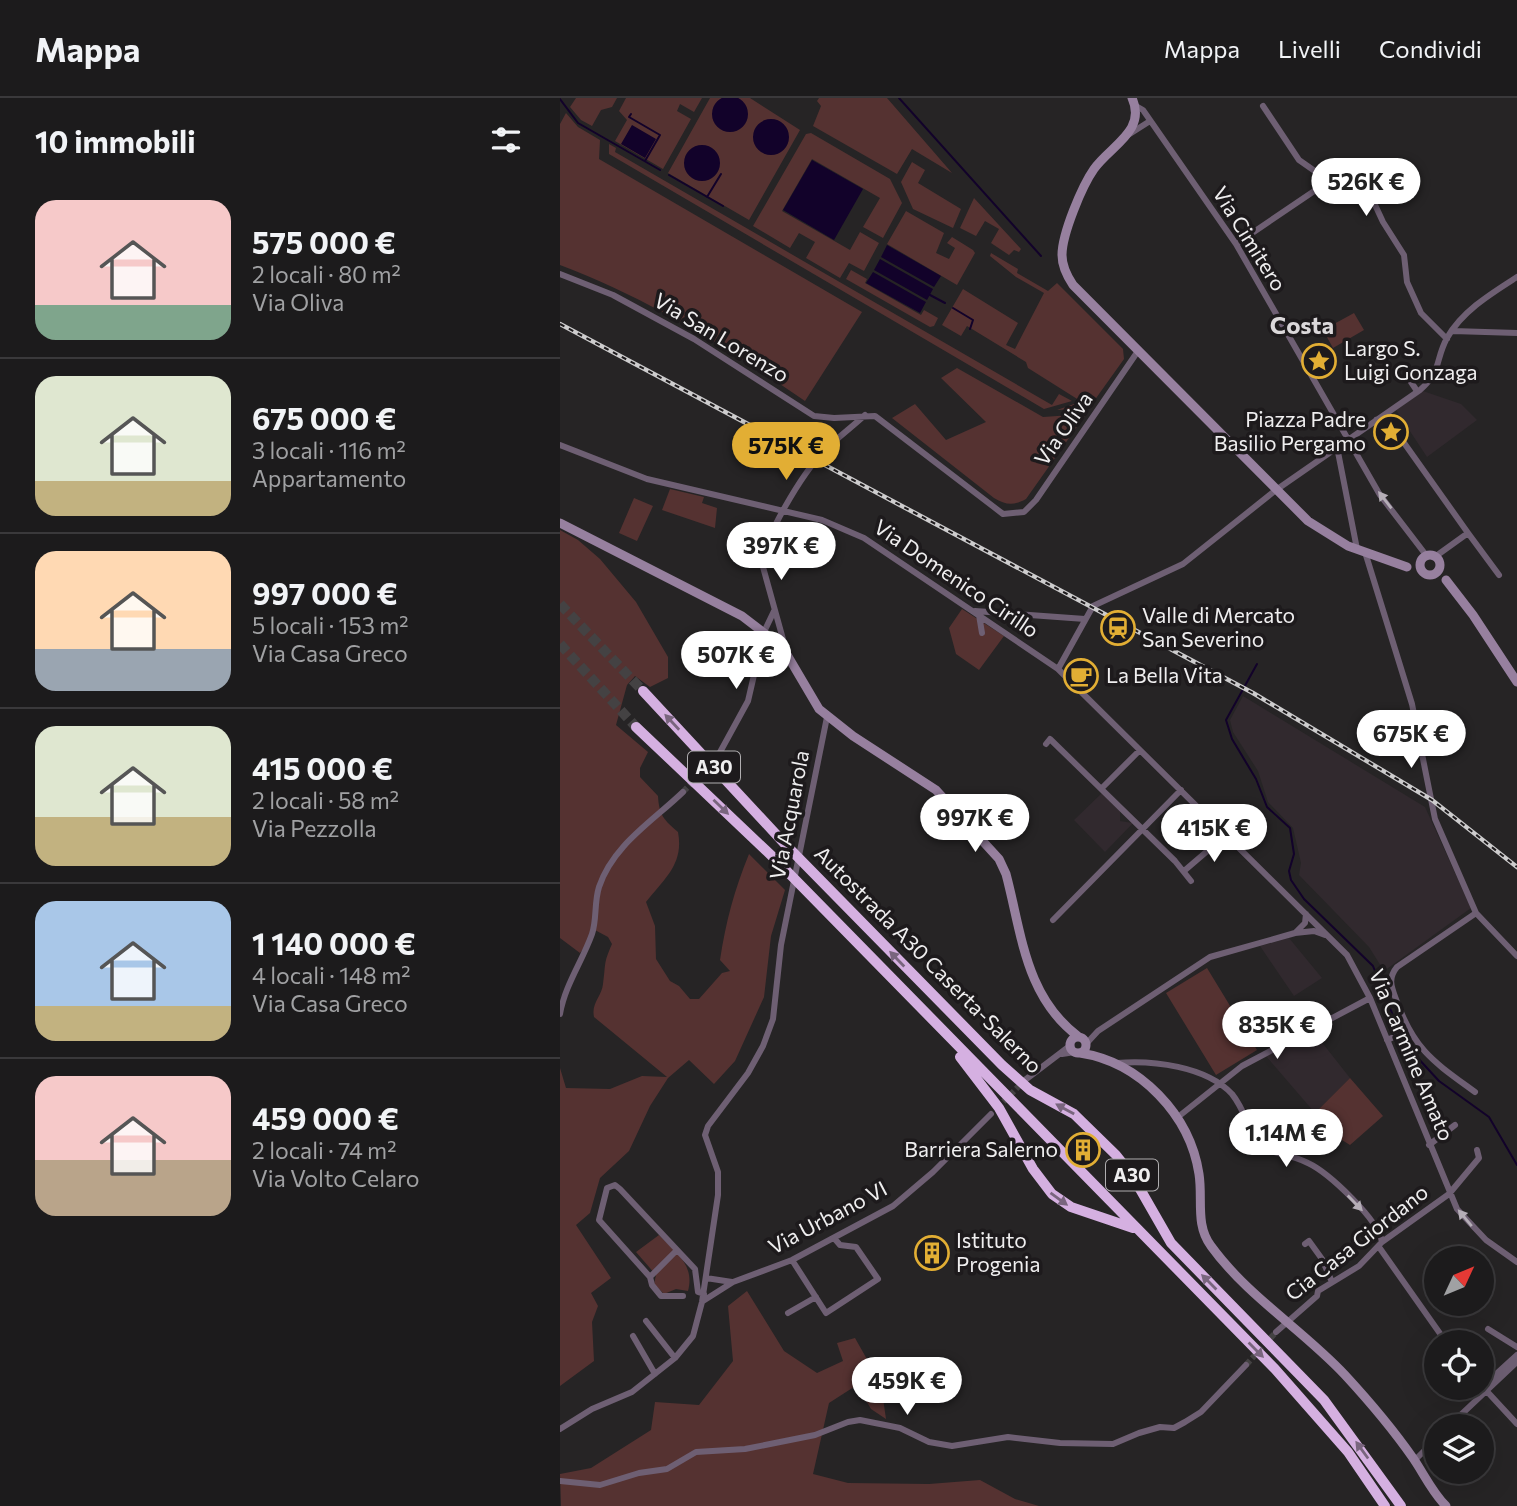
<!DOCTYPE html>
<html lang="it">
<head>
<meta charset="utf-8">
<style>
	:root { --surface:#1c1b1c; --page:#252425; --text:#f1f3f6; --muted:#a0a1a3; --line:#3a393b; --accent:#e2ae34 }
	body { margin:0; font-family:Commissioner,sans-serif; background:var(--page); color:var(--text); height:100vh; display:flex; flex-direction:column; font-size:26px; white-space:nowrap }
	* { box-sizing:border-box; margin:0 }
	p { font-size:23px; color:var(--muted) }
	.icon { flex:none; width:38px; height:38px; fill:none; stroke:currentColor; stroke-width:2; stroke-linecap:round; stroke-linejoin:round }
	.map { position:relative; flex:1; overflow:hidden }
	.details { display:flex; flex-direction:column; background:var(--surface); width:560px }
	.details>* { flex:none }
	.needle { width:46px; rotate:46deg }
	.tools { position:absolute; left:864px; top:1148px; display:grid; gap:14px }
	.tools a { display:grid; place-items:center; width:70px; height:70px; border-radius:50%; background:var(--surface); box-shadow:0 7px 28px #0002,0 0 0 2px var(--line); font-size:35px }
	.price { position:absolute; translate:-50% -60px; padding:0 16px; border-radius:24px; background:#fff; color:#222; font-size:23px; line-height:46px; filter:drop-shadow(0 2px 4px #0008) }
	.price::after { content:''; position:absolute; left:50%; top:42px; width:21px; height:16px; margin-left:-10px; background:inherit; clip-path:polygon(0 0,100% 0,50% 100%) }
	.price.active { background:var(--accent); color:#111 }
	ul { padding:0; list-style:none }
	li { display:flex; align-items:center; gap:21px; height:175px; padding:0 35px }
	li+li { border-top:2px solid var(--line) }
	li span { display:grid; place-items:center; flex:none; width:196px; height:140px; border-radius:21px; color:#555 }
	li>.icon { margin-inline-start:auto }
	span .icon { width:84px; height:84px; fill:#fffc; stroke-width:1 }
	li b { font-size:30px }
	h2 { display:flex; justify-content:space-between; align-items:center; height:84px; padding:0 35px; font-size:30px }
	header { display:flex; align-items:center; gap:42px; box-sizing:border-box; height:98px; padding:0 35px; background:var(--surface); border-bottom:2px solid var(--line) }
	header strong { font-size:33px }
	nav { display:flex; gap:38px; margin-inline-start:auto; font-size:24px }
	main { display:flex; flex:1; min-height:0 }
	.map>svg:first-child { display:block }
</style>
</head>
<body>
<header>
<strong>Mappa</strong>
<nav><a>Mappa</a><a>Livelli</a><a>Condividi</a></nav>
</header>
<main>
<section class="details">
<h2>10 immobili<svg class="icon" aria-label="filters" viewBox="0 0 24 24"><path d="M4 7h16M4 17h16"/><circle cx="9" cy="7" r="2"/><circle cx="15" cy="17" r="2"/></svg></h2>
<ul>
<li><span style="background:linear-gradient(#f6c9c9 75%,#7fa58c 0)"><svg class="icon" aria-label="home" viewBox="0 0 24 24"><path d="M3 11l9-7 9 7M6 9v11h12V9"/></svg></span><div><b>575 000 €</b><p>2 locali · 80 m²</p><p>Via Oliva</p></div></li>
<li><span style="background:linear-gradient(#dfe7d0 75%,#c2b280 0)"><svg class="icon" aria-label="home" viewBox="0 0 24 24"><path d="M3 11l9-7 9 7M6 9v11h12V9"/></svg></span><div><b>675 000 €</b><p>3 locali · 116 m²</p><p>Appartamento</p></div></li>
<li><span style="background:linear-gradient(#ffd9b3 70%,#9aa5b1 0)"><svg class="icon" aria-label="home" viewBox="0 0 24 24"><path d="M3 11l9-7 9 7M6 9v11h12V9"/></svg></span><div><b>997 000 €</b><p>5 locali · 153 m²</p><p>Via Casa Greco</p></div></li>
<li><span style="background:linear-gradient(#dfe7d0 65%,#c2b280 0)"><svg class="icon" aria-label="home" viewBox="0 0 24 24"><path d="M3 11l9-7 9 7M6 9v11h12V9"/></svg></span><div><b>415 000 €</b><p>2 locali · 58 m²</p><p>Via Pezzolla</p></div></li>
<li><span style="background:linear-gradient(#a9c7e8 75%,#c2b280 0)"><svg class="icon" aria-label="home" viewBox="0 0 24 24"><path d="M3 11l9-7 9 7M6 9v11h12V9"/></svg></span><div><b>1 140 000 €</b><p>4 locali · 148 m²</p><p>Via Casa Greco</p></div></li>
<li><span style="background:linear-gradient(#f6c9c9 60%,#b9a48a 0)"><svg class="icon" aria-label="home" viewBox="0 0 24 24"><path d="M3 11l9-7 9 7M6 9v11h12V9"/></svg></span><div><b>459 000 €</b><p>2 locali · 74 m²</p><p>Via Volto Celaro</p></div></li>
</ul>
</section>
<div class="map">
<svg width="957" height="1408" viewBox="0 0 957 1408">
	<rect width="100%" height="100%" fill="#262425"/>
	<!-- built -->
	<path fill="#31292e" d="M863,293L901,306L917,322L867,359L836,312Z
		M683,598L865,709L911,810L824,873L809,849L739,777L741,765L733,730L708,704L698,673L673,634L670,622Z
		M542,695L560,712V723L573,725L545,754L514,722Z
		M729,840L762,880L734,898L700,848Z
		M753,933L790,980L755,1015L705,957Z"/>
	<!-- green -->
	<path fill="#553231" d="M16,0H57L52,9L41,12L32,28L21,22L10,9Z
		M66,0H142L134,14L120,6L117,13L131,21L103,71L55,43L67,22L59,13Z
		M150,0H190L240,32L189,122L108,75Z
		M259,0H327L392,75L352,51L337,76L253,28L261,8L257,3Z
		M6,15L18,29L40,42L39,61L302,214L245,303C168,250 88,200 0,167V26Z
		M251,35L330,81L342,105L323,140L303,129L320,100L252,61L222,113L290,152L300,134L319,145L304,173L289,165L280,180L246,160L255,144L239,135L230,150L193,128L246,36Z
		M49,46L56,50L55,54L492,307L499,296L512,303L484,311L49,56Z
		M352,64L365,72L358,85L401,111L393,130L353,111L341,84Z
		M414,100L461,151L459,154L454,152L449,157L431,145L439,131L425,123L416,138L400,130Z
		M346,113L384,135L376,155L389,161L395,150L387,145L392,139L413,152L415,155L397,187L327,146Z
		M431,155L458,171L457,175L488,193L497,185L563,251L564,261L529,310L497,312L514,306L519,309L522,304L468,270L466,264L407,228L401,238L382,227L403,191L458,225L446,247L455,251L484,195L456,179L430,158Z
		M291,172L307,181L305,185L361,217L364,212L378,220L374,228L370,229L286,181Z
		M794,215L804,232L773,250L763,232Z
		M397,270L483,319L526,316L466,401C453,408 446,407 434,400L332,320L355,306L386,342L426,324L381,280Z
		M110,391L144,399L142,405L157,410L155,430L102,412Z
		M74,400L93,408L77,443L59,435Z
		M0,432L18,442L40,461L76,504L108,559V580L90,589L75,578L67,587L56,627L88,654L80,670V679L98,698C99,717 104,722 118,734C124,766 105,780 86,804L95,828L96,861L110,883L119,888L130,901H139L162,875L170,873L160,862C166,823 174,793 189,756L225,792L211,838L204,899L175,963L154,986L129,962L108,980L90,1008L69,1053L40,1080L30,1115L16,1127L51,1180L31,1195L38,1208L32,1224L34,1263L0,1288V970L6,990L50,991L82,978L107,979L34,919C31,905 42,898 43,886C46,866 43,866 52,846L48,839L33,831L31,841L20,855L0,840Z
		M402,511L444,538L419,572L396,556L389,530Z
		M647,870L697,952L656,977L606,895Z
		M790,980L823,1018L790,1047L766,1032L755,1015Z
		M99,1137C116,1155 135,1167 128,1193L116,1191L104,1196L94,1186L96,1177L76,1154Z
		M187,1193L224,1253L257,1275L283,1263L277,1245L295,1240L321,1286L326,1321L311,1311L297,1287L269,1305L253,1376L288,1385L369,1386L420,1382L455,1401L479,1408H1L0,1376L31,1370L91,1332L95,1304L139,1307L173,1263L168,1208Z"/>
	<!-- water -->
	<path fill="#12022a" d="M152 16a18 18 0 1 1 36 0a18 18 0 1 1-36 0Z
		M193 39a18 18 0 1 1 36 0a18 18 0 1 1-36 0Z
		M72,27L96,41L85,60L61,46Z
		M124 65a18 18 0 1 1 36 0a18 18 0 1 1-36 0Z
		M252,62L303,91L274,142L223,112Z
		M327,147L381,178L374,189L321,159Z
		M320,161L373,191L367,202L314,172Z
		M313,174L366,204L360,215L306,185Z"/>
	<g fill="none" stroke-linecap="round" stroke-linejoin="round">
		<!-- stream -->
		<path stroke="#12022a" stroke-width="2" d="M339,0L481,158
			M0,1L18,25L100,72
			M71,16L69,19L100,37L85,63
			M109,77L163,108
			M147,99L161,76
			M370,197L385,205
			M393,210L413,222L410,231
			M697,566L666,622L672,641L696,681L707,709L730,730L734,756L729,773L731,782L744,801L813,868L844,945L879,983L929,1019L957,1067"/>
		<!-- street-tunnel -->
		<path stroke="#444243" stroke-width="6" stroke-dasharray="6 3" stroke-linecap="butt" d="M123,694L159,656
			M437,1010L464,983
			M686,1267L716,1234"/>
		<!-- highway-tunnel -->
		<path stroke="#444243" stroke-width="10" stroke-dasharray="10 5" stroke-linecap="butt" d="M0,506L83,593
			M0,546L76,629"/>
		<!-- street -->
		<path stroke="#6e5f73" stroke-width="6" d="M576,8L583,12L676,146L820,397L866,457
			M703,8L739,62L769,83
			M568,37L590,23
			M803,81L824,76L849,77
			M676,146L769,83L803,81L823,124L844,157L847,184L861,215L887,241
			M0,176L53,197L134,241L254,318L274,320L315,318L443,416L464,414L476,402L578,253
			M893,233L957,235
			M851,284L857,293
			M816,322L842,342L908,435L876,458
			M0,347L87,381L262,422L304,440L498,571L787,857L810,900L897,1111L926,1142L957,1164
			M777,349L797,451
			M908,435L939,477
			M805,454L852,606L875,721L916,815L957,858
			M415,513L525,521
			M419,517L422,535
			M226,552L203,469C201,441 244,374 264,353C277,340 292,329 305,317
			M498,571L533,508L623,466L716,392L860,292C882,273 875,262 887,240C902,213 932,195 957,179
			M486,646L490,641L615,763L631,783
			M159,656L188,603L204,534L214,513
			M541,691L580,652
			M624,773L666,737
			M493,822L621,692
			M736,834L745,825L746,816
			M0,916C5,887 22,864 32,836C37,821 34,805 39,789C53,747 93,723 123,694
			M827,942L848,933
			M526,946L538,933L650,859L735,835L754,833L765,837
			M502,956L515,954
			M557,965C592,962 646,968 672,996C685,1012 689,1033 701,1050C716,1056 733,1057 748,1065C769,1075 819,1122 822,1144
			M465,982L511,947
			M915,994C874,964 855,953 837,904C832,890 827,881 837,869L916,815
			M618,1019L682,968L810,900
			M869,1047L895,1027
			M745,1146L749,1143L762,1161L772,1184
			M819,1149L886,1244
			M117,1152L90,1179L39,1122L47,1090L55,1087L60,1091L135,1171L138,1194L144,1196
			M232,1162L266,1215L318,1181L296,1149L280,1147L274,1140
			M90,1179L92,1187L101,1198H123
			M146,1180L172,1184
			M143,1203L173,1184L232,1162L333,1108L373,1074L431,1016
			M228,1215L256,1199
			M86,1223L115,1260
			M928,1231L957,1249
			M716,1234L757,1198L758,1193L799,1168L822,1144L889,1096L919,1060L917,1052
			M73,1238L95,1276
			M922,1288L957,1326
			M923,1288L957,1257
			M889,1328L957,1264
			M0,1331L32,1311L72,1294L115,1260L133,1238L142,1204L158,1097V1074L145,1037L148,1028L188,975L203,948L213,921L221,847L267,619
			M855,1362L877,1340
			M0,1383L40,1387L79,1375L107,1371L136,1354L185,1351L255,1337L288,1324L300,1322L340,1330L369,1344L392,1348L448,1339L500,1345L553,1346L579,1335L600,1329L614,1330L625,1324L641,1314L686,1267"/>
		<!-- secondary -->
		<path stroke="#97809f" stroke-width="9" d="M572,0C587,33 550,48 534,71C522,88 502,136 502,157C502,168 507,178 513,187L748,423L788,448L847,469
			M0,425L182,518L212,541L226,555L259,611L293,638L376,692L439,761L446,776C462,836 465,899 519,939
			M860 467a10 10 0 1 1 20 0a10 10 0 1 1-20 0Z
			M886,482L913,517L957,584
			M510 947a8 8 0 1 1 16 0a8 8 0 1 1-16 0Z
			M520,955C580,964 630,1017 639,1076C643,1101 635,1127 651,1148C687,1198 743,1232 785,1277C809,1303 832,1330 853,1360C864,1376 872,1394 886,1408"/>
		<!-- highway -->
		<path stroke="#d5b0e1" stroke-width="10" d="M83,593L225,746L442,967L470,992L514,1016L556,1057L572,1077L611,1145L764,1302L841,1408
			M76,629L215,761L715,1271L788,1354L825,1408
			M400,959L439,1010L473,1071L492,1096L511,1109L573,1130"/>
		<!-- rail casing -->
		<g stroke="#cdcccd" stroke-width="4.5">
			<path id="rail" d="M0,226L693,595L872,702L957,769"/>
		</g>
		<!-- rail -->
		<use href="#rail" stroke="#1d1a1c" stroke-width="2" stroke-dasharray="5" stroke-linecap="butt"/>
	</g>
	<!-- one-way arrows -->
	<defs><path id="oneway-solid" d="M-6-.8H1V-3.2L6.5 0L1 3.2V.8H-6Z" transform="scale(1.75)"/></defs>
	<g fill="#b5aeb7">
		<use href="#oneway-solid" transform="translate(825 402) rotate(-128)"/>
		<use href="#oneway-solid" transform="translate(795 1105) rotate(46)"/>
		<use href="#oneway-solid" transform="translate(905 1120) rotate(-130)"/>
	</g>
	<g fill="#79657e">
		<use href="#oneway-solid" transform="translate(112 624) rotate(-133)"/>
		<use href="#oneway-solid" transform="translate(161 709) rotate(44)"/>
		<use href="#oneway-solid" transform="translate(337 861) rotate(-134)"/>
		<use href="#oneway-solid" transform="translate(505 1011) rotate(-151)"/>
		<use href="#oneway-solid" transform="translate(499 1101) rotate(36)"/>
		<use href="#oneway-solid" transform="translate(649 1184) rotate(-135)"/>
		<use href="#oneway-solid" transform="translate(696 1252) rotate(45)"/>
		<use href="#oneway-solid" transform="translate(802 1352) rotate(-126)"/>
	</g>
	<!-- icons -->
	<defs>
		<g id="sight-ring" transform="scale(1.75)"><circle r="9.5" fill="#1d1a1c" stroke="#e2ae34" stroke-width="1.5"/><path d="M0-6L1.8-2.2L6-1.7L2.9 1.2L3.7 5.4L0 3.3L-3.7 5.4L-2.9 1.2L-6-1.7L-1.8-2.2Z" fill="#e2ae34"/></g>
		<g id="station-ring" transform="scale(1.75)"><circle r="9.5" fill="#1d1a1c" stroke="#e2ae34" stroke-width="1.5"/><path d="M-3-6H3Q5-6 5-4V2Q5 4 3 4L4.5 6H3L1.5 4h-3L-3 6H-4.5L-3 4Q-5 4-5 2V-4Q-5-6-3-6ZM-3.5-4v3h7v-3ZM-3.5 1v1.5H-2V1ZM2 1v1.5H3.5V1Z" fill="#e2ae34"/></g>
		<g id="cafe-ring" transform="scale(1.75)"><circle r="9.5" fill="#1d1a1c" stroke="#e2ae34" stroke-width="1.5"/><path d="M-5.5-4.5H6V0H3Q3 3.5 0 3.5H-2.5Q-5.5 3.5-5.5 0ZM3-3.2v2h1.7v-2ZM-6 4.5H4V6H-6Z" fill="#e2ae34"/></g>
		<g id="building-ring" transform="scale(1.75)"><circle r="9.5" fill="#1d1a1c" stroke="#e2ae34" stroke-width="1.5"/><path d="M-4-6H4V6H1V3H-1V6H-4ZM-2.5-4.3h1.7v1.8h-1.7ZM.8-4.3h1.7v1.8H.8ZM-2.5-1h1.7V.8h-1.7ZM.8-1h1.7V.8H.8Z" fill="#e2ae34"/></g>
	</defs>
	<g fill-rule="evenodd">
		<use href="#sight-ring" x="759" y="263"/>
		<use href="#sight-ring" x="831" y="334"/>
		<use href="#station-ring" x="558" y="530"/>
		<use href="#cafe-ring" x="521" y="578"/>
		<use href="#building-ring" x="523" y="1052"/>
		<use href="#building-ring" x="372" y="1155"/>
	</g>
	<g text-anchor="middle" stroke-width="7" stroke-linejoin="round" paint-order="stroke">
		<!-- shield labels -->
		<g fill="#1d1a1c" stroke="#b0aeb0" stroke-width="2">
			<rect x="128" y="653.5" width="52" height="31" rx="5"/>
			<rect x="546" y="1061.5" width="52" height="31" rx="5"/>
		</g>
		<g font-size="19" font-weight="bold" fill="#efeeef">
			<text x="154" y="676">A30</text>
			<text x="572" y="1084">A30</text>
		</g>
		<!-- street labels -->
		<g font-size="21" fill="#efeeef" stroke="#1d1a1c">
			<text transform="translate(689 141) rotate(58)" y="7">Via Cimitero</text>
			<text transform="translate(161 240) rotate(31)" y="7">Via San Lorenzo</text>
			<text transform="translate(504 331) rotate(-55)" y="7">Via Oliva</text>
			<text transform="translate(396 481) rotate(34)" y="7">Via Domenico Cirillo</text>
			<text transform="translate(230 717) rotate(-79)" y="7">Via Acquarola</text>
			<text transform="translate(368 862) rotate(45)" y="7">Autostrada A30 Caserta-Salerno</text>
			<text transform="translate(851 957) rotate(67)" y="7">Via Carmine Amato</text>
			<text transform="translate(268 1120) rotate(-28)" y="7">Via Urbano VI</text>
			<text transform="translate(797 1145) rotate(-38)" y="7">Cia Casa Giordano</text>
		</g>
		<!-- poi labels -->
		<g font-size="21" fill="#efeeef" stroke="#1d1a1c" text-anchor="start">
			<text x="784" y="258">Largo S.<tspan x="784" dy="24">Luigi Gonzaga</tspan></text>
			<text x="806" y="329" text-anchor="end">Piazza Padre<tspan x="806" dy="24">Basilio Pergamo</tspan></text>
			<text x="582" y="525">Valle di Mercato<tspan x="582" dy="24">San Severino</tspan></text>
			<text x="546" y="585">La Bella Vita</text>
			<text x="498" y="1059" text-anchor="end">Barriera Salerno</text>
			<text x="396" y="1150">Istituto<tspan x="396" dy="24">Progenia</tspan></text>
		</g>
		<!-- quarter labels -->
		<g font-size="24" font-weight="bold" fill="#dbd8da" stroke="#1d1a1c">
			<text x="742" y="236">Costa</text>
		</g>
	</g>
</svg>
<div class="tools">
<a><svg class="needle" viewBox="-14 -14 28 28"><path d="M0-13l5 13h-10z" fill="#e53935"/><path d="M0 13l5-13h-10z" fill="#a0a1a3"/></svg></a>
<a><svg class="icon" aria-label="locate" viewBox="0 0 24 24"><circle cx="12" cy="12" r="6"/><path d="M12 2v4M12 18v4M2 12h4M18 12h4"/></svg></a>
<a><svg class="icon" aria-label="layers" viewBox="0 0 24 24"><path d="M12 4l9 5-9 5-9-5zM3 14l9 5 9-5"/></svg></a>
</div>
<b class="price" style="left:806px;top:120px">526K €</b>
<b class="price active" style="left:226px;top:384px">575K €</b>
<b class="price" style="left:221px;top:484px">397K €</b>
<b class="price" style="left:176px;top:593px">507K €</b>
<b class="price" style="left:851px;top:672px">675K €</b>
<b class="price" style="left:415px;top:756px">997K €</b>
<b class="price" style="left:654px;top:766px">415K €</b>
<b class="price" style="left:717px;top:963px">835K €</b>
<b class="price" style="left:726px;top:1071px">1.14M €</b>
<b class="price" style="left:347px;top:1319px">459K €</b>
</div>
</main>
</body>
</html>
